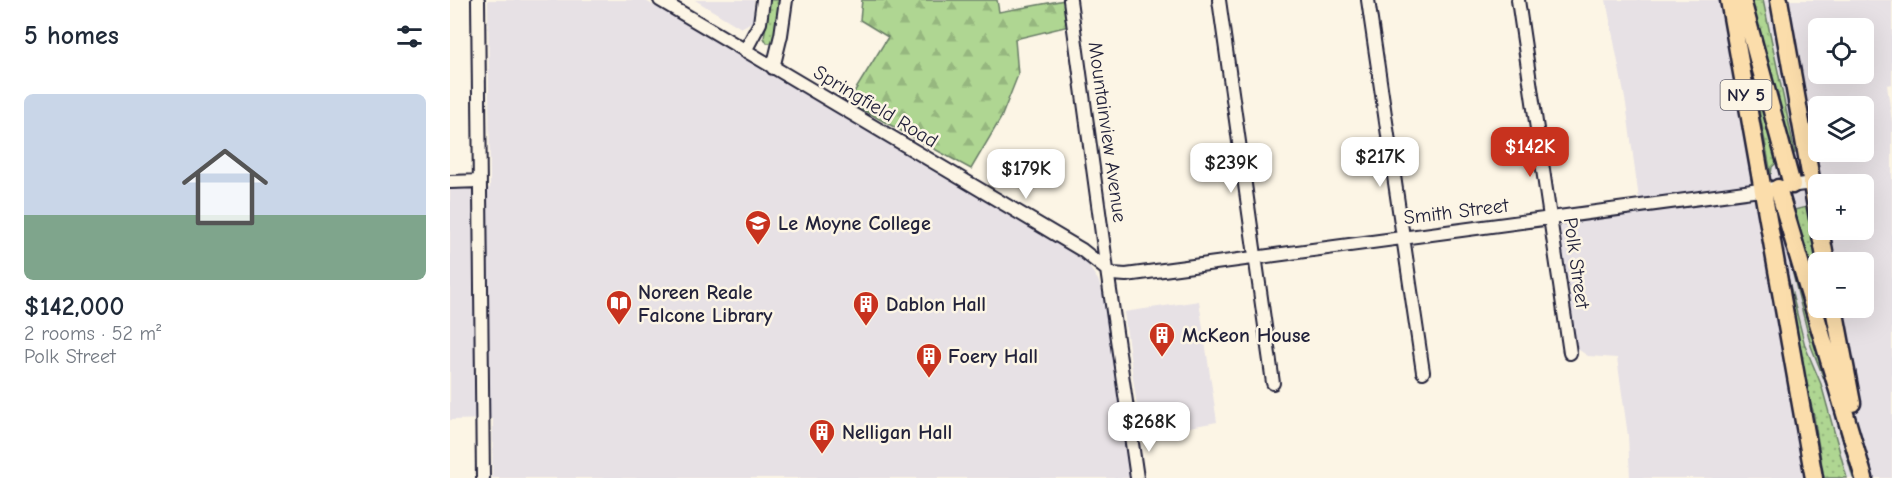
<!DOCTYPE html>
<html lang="en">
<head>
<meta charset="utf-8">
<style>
	:root { --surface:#fff; --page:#f6f6f7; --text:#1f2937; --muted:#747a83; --accent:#c8321e }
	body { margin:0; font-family:"Comic Neue",sans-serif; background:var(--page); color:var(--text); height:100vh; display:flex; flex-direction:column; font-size:22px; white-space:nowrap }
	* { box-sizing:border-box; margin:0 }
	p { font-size:20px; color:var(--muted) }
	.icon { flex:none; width:33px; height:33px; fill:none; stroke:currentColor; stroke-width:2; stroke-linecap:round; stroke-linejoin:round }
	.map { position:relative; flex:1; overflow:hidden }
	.panel { display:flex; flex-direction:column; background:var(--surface); width:450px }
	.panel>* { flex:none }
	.buttons { position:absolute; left:1358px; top:18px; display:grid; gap:12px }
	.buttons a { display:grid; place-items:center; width:66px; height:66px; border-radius:9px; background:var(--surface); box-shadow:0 6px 24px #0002; font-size:30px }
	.price { position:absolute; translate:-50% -51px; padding:0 14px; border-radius:12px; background:#fff; color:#222; font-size:20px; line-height:39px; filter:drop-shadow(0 2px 3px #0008) }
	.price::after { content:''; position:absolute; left:50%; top:36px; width:18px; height:14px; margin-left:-9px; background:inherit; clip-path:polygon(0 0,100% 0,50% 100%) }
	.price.on { background:var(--accent); color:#fff }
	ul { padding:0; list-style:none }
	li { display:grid; align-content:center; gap:12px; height:318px; padding:0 24px }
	li span { display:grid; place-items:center; height:186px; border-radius:9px; color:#555 }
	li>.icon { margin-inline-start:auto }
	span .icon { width:108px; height:108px; fill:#fffc; stroke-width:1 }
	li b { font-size:26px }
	h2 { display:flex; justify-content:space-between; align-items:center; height:72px; padding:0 24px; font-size:26px }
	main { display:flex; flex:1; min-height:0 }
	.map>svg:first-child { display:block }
</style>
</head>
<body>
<main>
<section class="panel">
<h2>5 homes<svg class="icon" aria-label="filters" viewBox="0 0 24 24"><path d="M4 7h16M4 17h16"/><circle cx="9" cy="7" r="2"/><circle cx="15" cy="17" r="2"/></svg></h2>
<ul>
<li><span style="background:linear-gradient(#c9d6e8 65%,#7fa58c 0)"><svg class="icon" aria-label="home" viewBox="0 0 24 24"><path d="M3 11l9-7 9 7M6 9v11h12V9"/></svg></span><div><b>$142,000</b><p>2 rooms · 52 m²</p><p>Polk Street</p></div></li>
</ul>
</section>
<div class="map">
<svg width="1442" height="478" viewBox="0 0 1442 478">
	<defs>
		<pattern id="grass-dots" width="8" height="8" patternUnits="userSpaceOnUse" patternTransform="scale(1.5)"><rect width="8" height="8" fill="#afd692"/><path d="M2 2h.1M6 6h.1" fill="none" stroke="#96b77f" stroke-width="1.8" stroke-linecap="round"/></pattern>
		<pattern id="forest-firs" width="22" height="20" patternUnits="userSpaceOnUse" patternTransform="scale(1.5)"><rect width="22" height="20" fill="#afd692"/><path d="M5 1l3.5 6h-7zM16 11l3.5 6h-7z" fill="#96b77f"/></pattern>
	</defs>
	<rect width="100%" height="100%" fill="#fcf5e5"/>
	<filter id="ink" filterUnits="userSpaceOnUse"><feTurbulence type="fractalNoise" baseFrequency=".0167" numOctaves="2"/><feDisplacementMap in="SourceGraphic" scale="12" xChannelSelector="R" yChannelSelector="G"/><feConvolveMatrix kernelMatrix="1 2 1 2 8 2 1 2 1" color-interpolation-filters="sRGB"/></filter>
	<g filter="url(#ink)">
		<!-- built -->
		<path fill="#e7e1e5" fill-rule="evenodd" d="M38,0H194L466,156L628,255L638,265L648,280L657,303L680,478H42L43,419L0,420V189L40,188Z
			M245,0H304L303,21L291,28Z
			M1156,0H1442V84L1437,85L1442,122V478H1180L1178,436L1167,358L1138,356L1126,348L1107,209L1189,199L1176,104ZM1368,28H1413V74H1368ZM1368,106H1413V152H1368ZM1368,184H1413V230H1368ZM1368,262H1413V308H1368Z
			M749,301L767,422L691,436L674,312Z"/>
		<!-- grass -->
		<path fill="url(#grass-dots)" stroke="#687c66" stroke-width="1.5" d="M320,0H330L324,40L320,43H317L314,38Z
			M1297,0H1313L1345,153L1341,156Z
			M1298,51L1328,161L1322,167L1321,174Z
			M1357,207L1368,265V298L1344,210Z
			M1328,214L1408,478H1403L1380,394L1361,346Z
			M1326,229L1355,346L1371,384L1397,478H1374L1363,411L1350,368Z"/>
		<!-- forest -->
		<path fill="url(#forest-firs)" stroke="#687c66" stroke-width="1.5" d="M412,0H547L549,12L615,0L619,26L565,39L568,75L551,118L521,169L398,102L438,37L410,20Z"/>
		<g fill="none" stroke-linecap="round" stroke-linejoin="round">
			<!-- minor casing -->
			<g stroke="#22223b" stroke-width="16">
				<path id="minor" d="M28,0L33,478
					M210,0L632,250L657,270L687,478
					M620,0L657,270L662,274L676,275L1362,183
					M769,0L823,383
					M918,0L973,372
					M1068,0L1120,353
					M295,51L310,23L313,0
					M323,68L331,35L336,0
					M0,182L30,181"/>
			</g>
			<!-- major casing -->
			<g stroke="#22223b" stroke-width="21">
				<path id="major" d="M1279,0L1364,478
					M1292,0L1342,185
					M1329,0L1368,218
					M1328,188L1414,478
					M1370,230L1376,262
					M1384,308L1402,403"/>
			</g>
			<!-- minor -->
			<use href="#minor" stroke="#fcf5e5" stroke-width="12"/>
			<!-- major -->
			<use href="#major" stroke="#fbddab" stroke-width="16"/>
		</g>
	</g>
	<!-- icons -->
	<defs>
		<g id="university-pin" transform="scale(1.35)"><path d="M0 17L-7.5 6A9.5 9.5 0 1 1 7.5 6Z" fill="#c8321e" stroke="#fcf5e5"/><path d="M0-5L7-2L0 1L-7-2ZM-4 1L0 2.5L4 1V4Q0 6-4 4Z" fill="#fff"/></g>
		<g id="library-pin" transform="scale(1.35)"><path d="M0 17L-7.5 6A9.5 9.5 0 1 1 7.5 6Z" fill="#c8321e" stroke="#fcf5e5"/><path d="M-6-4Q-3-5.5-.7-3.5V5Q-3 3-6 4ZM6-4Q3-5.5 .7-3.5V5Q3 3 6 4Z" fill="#fff"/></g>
		<g id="building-pin" transform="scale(1.35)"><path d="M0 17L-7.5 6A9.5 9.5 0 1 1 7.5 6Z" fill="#c8321e" stroke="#fcf5e5"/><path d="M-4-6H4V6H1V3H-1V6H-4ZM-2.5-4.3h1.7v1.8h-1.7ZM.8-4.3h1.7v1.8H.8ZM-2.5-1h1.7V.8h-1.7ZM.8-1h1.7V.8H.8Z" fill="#fff"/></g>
	</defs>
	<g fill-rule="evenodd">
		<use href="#university-pin" x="308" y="223"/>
		<use href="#library-pin" x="169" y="303"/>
		<use href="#building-pin" x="416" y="304"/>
		<use href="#building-pin" x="712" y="335"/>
		<use href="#building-pin" x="479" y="356"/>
		<use href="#building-pin" x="372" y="432"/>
	</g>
	<g text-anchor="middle" stroke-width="5" stroke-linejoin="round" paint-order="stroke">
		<!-- shield labels -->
		<rect fill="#fcf5e5" stroke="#63616e" stroke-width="1.5" x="1270.5" y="80" width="51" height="30" rx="4.5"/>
		<g font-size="18" font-weight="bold" fill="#22223b">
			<text x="1296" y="101">NY 5</text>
		</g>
		<!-- street labels -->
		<g font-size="20" fill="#22223b" stroke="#fcf5e5">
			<text transform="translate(426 106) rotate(31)" y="7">Springfield Road</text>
			<text transform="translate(658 132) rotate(82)" y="7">Mountainview Avenue</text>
			<text transform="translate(1006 211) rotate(-7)" y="7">Smith Street</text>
			<text transform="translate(1127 263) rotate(82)" y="7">Polk Street</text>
		</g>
		<!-- poi labels -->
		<g font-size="20" font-weight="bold" fill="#22223b" stroke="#fcf5e5" text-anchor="start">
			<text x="328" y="230">Le Moyne College</text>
			<text x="188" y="299">Noreen Reale<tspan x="188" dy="23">Falcone Library</tspan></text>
			<text x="436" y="311">Dablon Hall</text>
			<text x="732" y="342">McKeon House</text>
			<text x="498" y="363">Foery Hall</text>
			<text x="392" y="439">Nelligan Hall</text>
		</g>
	</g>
</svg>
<div class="buttons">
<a><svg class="icon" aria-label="locate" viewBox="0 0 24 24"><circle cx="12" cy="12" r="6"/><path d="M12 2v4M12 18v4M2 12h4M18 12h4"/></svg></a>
<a><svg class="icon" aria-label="layers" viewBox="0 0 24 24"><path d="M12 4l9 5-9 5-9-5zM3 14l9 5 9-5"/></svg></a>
<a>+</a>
<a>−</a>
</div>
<b class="price on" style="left:1080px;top:178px">$142K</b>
<b class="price" style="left:930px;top:188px">$217K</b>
<b class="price" style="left:781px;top:194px">$239K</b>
<b class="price" style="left:576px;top:200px">$179K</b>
<b class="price" style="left:699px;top:453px">$268K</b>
</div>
</main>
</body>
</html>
